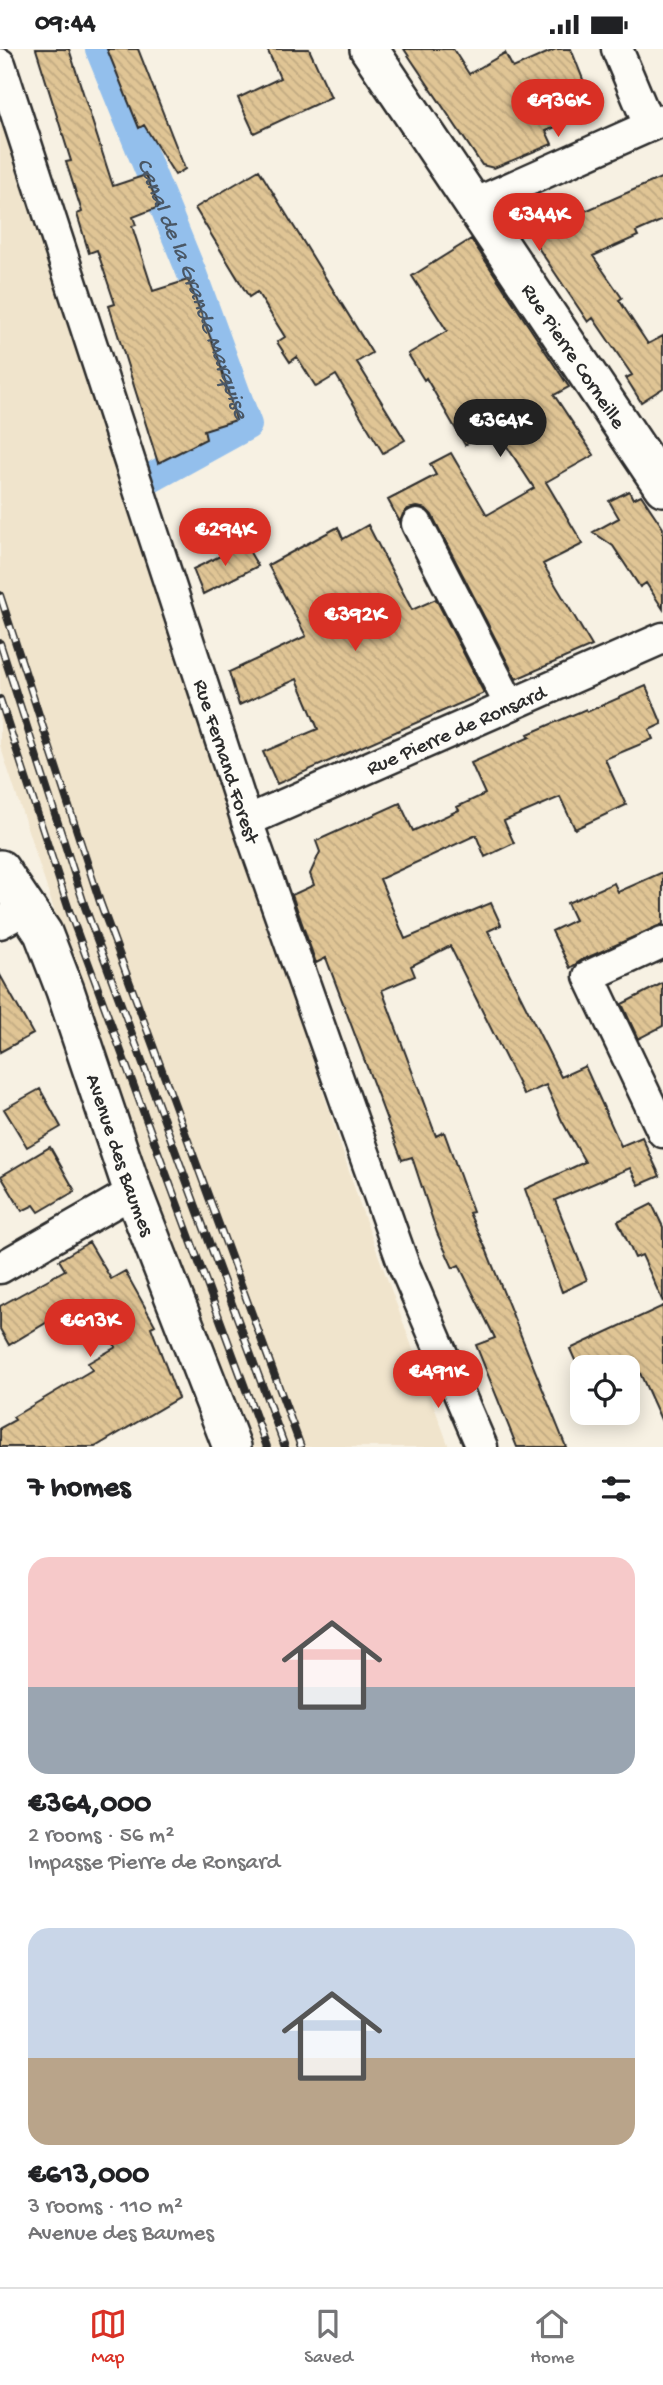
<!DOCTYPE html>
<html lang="en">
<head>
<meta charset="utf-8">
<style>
	:root { --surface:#fff; --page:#f6f6f6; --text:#202124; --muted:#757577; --line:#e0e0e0; --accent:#d93025 }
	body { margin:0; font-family:"Gochi Hand",sans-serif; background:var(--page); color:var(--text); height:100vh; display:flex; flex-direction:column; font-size:26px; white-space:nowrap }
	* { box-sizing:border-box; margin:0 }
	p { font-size:23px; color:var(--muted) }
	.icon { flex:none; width:38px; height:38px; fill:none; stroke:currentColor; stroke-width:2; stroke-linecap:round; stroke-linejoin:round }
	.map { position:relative; height:1398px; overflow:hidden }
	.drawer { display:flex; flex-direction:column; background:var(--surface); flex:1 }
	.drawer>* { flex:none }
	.fabs { position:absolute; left:570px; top:1306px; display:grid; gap:14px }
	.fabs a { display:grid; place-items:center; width:70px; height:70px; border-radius:14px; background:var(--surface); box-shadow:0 4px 18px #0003; font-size:35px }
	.price { position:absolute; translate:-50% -60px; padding:0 16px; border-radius:24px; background:var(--accent); color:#fff; font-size:23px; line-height:46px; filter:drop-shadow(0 2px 4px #0008) }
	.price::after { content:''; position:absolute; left:50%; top:42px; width:21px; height:16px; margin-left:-10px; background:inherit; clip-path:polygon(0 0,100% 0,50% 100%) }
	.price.on { background:#222; color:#fff }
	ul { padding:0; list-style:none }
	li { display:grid; align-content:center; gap:14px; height:371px; padding:0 28px }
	li span { display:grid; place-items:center; height:217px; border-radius:21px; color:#555 }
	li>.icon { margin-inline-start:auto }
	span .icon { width:126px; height:126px; fill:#fffc; stroke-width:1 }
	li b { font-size:30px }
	h2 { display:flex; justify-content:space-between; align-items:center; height:84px; padding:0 28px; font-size:30px }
	.status { display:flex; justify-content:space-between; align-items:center; height:49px; padding:0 35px; background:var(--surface); direction:ltr }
	.status svg { height:19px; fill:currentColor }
	.tabs { display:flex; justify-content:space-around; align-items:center; height:98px; border-top:2px solid var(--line); background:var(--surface); font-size:19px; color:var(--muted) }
	.tabs a { display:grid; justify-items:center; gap:4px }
	.tabs .on { color:var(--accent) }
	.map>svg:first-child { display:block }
</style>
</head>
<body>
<div class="status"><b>09:44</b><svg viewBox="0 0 49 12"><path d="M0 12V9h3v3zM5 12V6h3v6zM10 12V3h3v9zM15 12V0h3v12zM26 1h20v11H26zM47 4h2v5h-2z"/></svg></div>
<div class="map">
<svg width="663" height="1398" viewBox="0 0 663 1398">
	<defs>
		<pattern id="building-back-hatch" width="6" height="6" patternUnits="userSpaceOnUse" patternTransform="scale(1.75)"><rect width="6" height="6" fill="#e0c595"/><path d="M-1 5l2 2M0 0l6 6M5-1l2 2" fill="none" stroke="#c0a981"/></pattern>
	</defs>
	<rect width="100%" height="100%" fill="#f7f1e3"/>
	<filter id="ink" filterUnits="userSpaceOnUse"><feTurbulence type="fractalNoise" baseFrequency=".0143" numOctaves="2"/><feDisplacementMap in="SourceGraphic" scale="14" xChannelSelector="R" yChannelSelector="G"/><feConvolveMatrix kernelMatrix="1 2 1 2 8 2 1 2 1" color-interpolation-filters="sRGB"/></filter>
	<g filter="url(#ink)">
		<!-- built -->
		<path fill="#f0e4cc" d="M0,49L361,1159L449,1398H246L61,882L0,696Z"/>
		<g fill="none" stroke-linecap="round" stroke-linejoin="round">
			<!-- canal -->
			<path stroke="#93bfec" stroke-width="30" id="s1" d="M100,0L192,225L247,376L149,430"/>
		</g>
		<!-- building -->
		<path fill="url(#building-back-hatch)" stroke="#2b2b2b" stroke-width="2" d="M36,0H69L113,137L146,126L159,158L133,168L136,176L132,177L153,242L188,231L218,308L236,371L204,381L206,390L158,414L109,257L115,255L97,201L89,204L77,165L82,163L66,113L71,112Z
			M107,0H138L185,120L175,126L144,76L139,79Z
			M267,0H309L331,48L254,84L238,49L280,29Z
			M404,0H453L469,25L505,4L513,19L556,0H571L595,61L546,82L552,95L494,119L482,116Z
			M259,121L372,304L357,313L405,391L383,404L336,326L316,338L297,308L290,313L277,293L285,288L257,243L249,248L195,159Z
			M663,128V171L636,183L638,187L593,207L622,249L619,251L648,295L663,287V339L641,353L626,329L632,326L593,269L588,273L535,194L537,183Z
			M471,190L569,338L554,346L594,406L546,433L583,495L543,515L592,597L516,630L432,466L426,460L417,458L408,460L403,465L400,473L388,451L436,426L430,415L451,404L487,466L534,439L495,379L465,396L426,329L424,331L408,305L447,282L412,227Z
			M629,442L633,450L641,446L663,479V560L646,534L640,538L613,497L593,483L619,469L609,452Z
			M368,476L412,561L436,550L484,644L277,735L263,703L318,680L297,630L239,656L229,623L306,587L268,516L338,478L343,490Z
			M245,495L258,517L203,545L193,520Z
			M646,637L662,675L649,681L653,690L605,710L626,756L575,780L560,748L504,772L514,794L485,808L476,786L380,830L405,890L491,854L501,876L488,882L561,1028L585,1017L621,1097L642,1088L660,1127L639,1136L630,1119L555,1151L587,1231L562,1243L525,1140L585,1113L562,1072L546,1036L524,1046L450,897L411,917L415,927L382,941L436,1087L444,1083L473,1163L469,1164L486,1200L566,1398H517L476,1296L495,1289L459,1216L453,1219L437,1184L412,1108L402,1111L326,909L316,914L292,846L314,836L310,825L320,803L316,792L400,754L413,782L459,761L457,758L485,745L471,714L530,688L528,685L586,660L587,663Z
			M663,823V875L582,911L570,919L552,882L575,871L567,854L614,834L618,843Z
			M0,926L33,985L0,1003Z
			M663,934V977L638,990L622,955Z
			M40,1040L61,1078L27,1098L4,1060Z
			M50,1098L75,1142L39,1163L34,1156L22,1162L1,1127Z
			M652,1155L663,1178V1253L642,1206L635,1209L618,1172Z
			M89,1193L111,1230L125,1222L155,1276L151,1278L178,1349L95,1398H0V1379L15,1371L13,1368L92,1321L88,1314L116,1298L84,1251L9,1296L0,1280V1257L65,1221L59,1211Z
			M663,1257V1375L640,1324L628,1330V1318H578L570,1300Z"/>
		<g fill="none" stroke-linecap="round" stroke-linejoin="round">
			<!-- minor casing -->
			<g stroke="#2b2b2b" stroke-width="35">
				<g id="minor">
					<path d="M617,0L649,76"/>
					<path id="s2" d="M0,15L247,772L403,1214L482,1398"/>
					<path d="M472,156L663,71"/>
					<path d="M417,475L510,656"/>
					<path id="s3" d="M247,772L663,589"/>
					<path d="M0,874L28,859"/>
					<path d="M663,893L589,927L663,1083"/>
					<path d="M0,1219L133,1143"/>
				</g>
			</g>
			<!-- tertiary casing -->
			<g stroke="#2b2b2b" stroke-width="42">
				<g id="tertiary">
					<path id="s4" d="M369,0L663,438"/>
					<path id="s5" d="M0,820L43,884L65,941L133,1143L232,1398"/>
				</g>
			</g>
			<!-- minor -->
			<use href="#minor" stroke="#fdfcf7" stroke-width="30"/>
			<!-- tertiary -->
			<use href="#tertiary" stroke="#fdfcf7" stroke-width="37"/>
			<!-- rail casing -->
			<g stroke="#2b2b2b" stroke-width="8">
				<path id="rail" d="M0,546L100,853L301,1398
					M0,594L85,858L285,1398
					M0,650L70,864L267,1398"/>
			</g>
			<!-- rail -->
			<use href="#rail" stroke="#fdfcf7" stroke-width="5" stroke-dasharray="16" stroke-linecap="butt"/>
		</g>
	</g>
	<g text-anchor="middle" stroke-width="5" stroke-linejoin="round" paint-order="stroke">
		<!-- street labels -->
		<g font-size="21" fill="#2b2b2b" stroke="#fdfcf7">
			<text dy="7" stroke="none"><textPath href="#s4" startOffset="369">Rue Pierre Corneille</textPath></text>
			<text dy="7" stroke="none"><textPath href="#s3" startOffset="228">Rue Pierre de Ronsard</textPath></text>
			<text dy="7" stroke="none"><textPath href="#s2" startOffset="733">Rue Fernand Forest</textPath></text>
			<text dy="7" stroke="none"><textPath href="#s5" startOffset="312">Avenue des Baumes</textPath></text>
		</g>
		<!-- water labels -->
		<g font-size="23" font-style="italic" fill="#4a5765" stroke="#fdfcf7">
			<text dy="8" stroke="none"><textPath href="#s1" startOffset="257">Canal de la Grande Marquise</textPath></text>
		</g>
	</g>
</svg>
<div class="fabs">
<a><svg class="icon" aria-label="locate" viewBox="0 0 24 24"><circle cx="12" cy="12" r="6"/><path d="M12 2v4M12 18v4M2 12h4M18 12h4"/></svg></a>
</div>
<b class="price" style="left:558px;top:90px">€936K</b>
<b class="price" style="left:539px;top:204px">€344K</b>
<b class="price on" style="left:500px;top:410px">€364K</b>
<b class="price" style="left:225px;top:519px">€294K</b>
<b class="price" style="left:355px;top:604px">€392K</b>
<b class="price" style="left:90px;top:1310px">€613K</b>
<b class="price" style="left:438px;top:1361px">€491K</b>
</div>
<section class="drawer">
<h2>7 homes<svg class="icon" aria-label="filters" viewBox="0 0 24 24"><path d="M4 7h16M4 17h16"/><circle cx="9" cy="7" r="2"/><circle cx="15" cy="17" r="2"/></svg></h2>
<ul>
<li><span style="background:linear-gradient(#f6c9c9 60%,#9aa5b1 0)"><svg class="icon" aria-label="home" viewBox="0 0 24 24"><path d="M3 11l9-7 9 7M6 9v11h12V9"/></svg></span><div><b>€364,000</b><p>2 rooms · 56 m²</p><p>Impasse Pierre de Ronsard</p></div></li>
<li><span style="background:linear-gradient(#c9d6e8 60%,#b9a48a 0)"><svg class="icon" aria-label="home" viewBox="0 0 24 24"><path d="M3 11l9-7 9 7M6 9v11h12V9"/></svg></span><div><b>€613,000</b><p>3 rooms · 110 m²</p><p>Avenue des Baumes</p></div></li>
</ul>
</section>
<nav class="tabs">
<a class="on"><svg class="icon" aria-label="map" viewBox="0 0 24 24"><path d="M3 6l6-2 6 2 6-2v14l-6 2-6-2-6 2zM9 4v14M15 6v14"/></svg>Map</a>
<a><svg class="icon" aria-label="saved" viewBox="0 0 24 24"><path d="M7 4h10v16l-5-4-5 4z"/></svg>Saved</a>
<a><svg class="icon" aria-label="home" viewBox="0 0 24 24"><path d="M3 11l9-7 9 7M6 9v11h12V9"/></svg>Home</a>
</nav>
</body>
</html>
